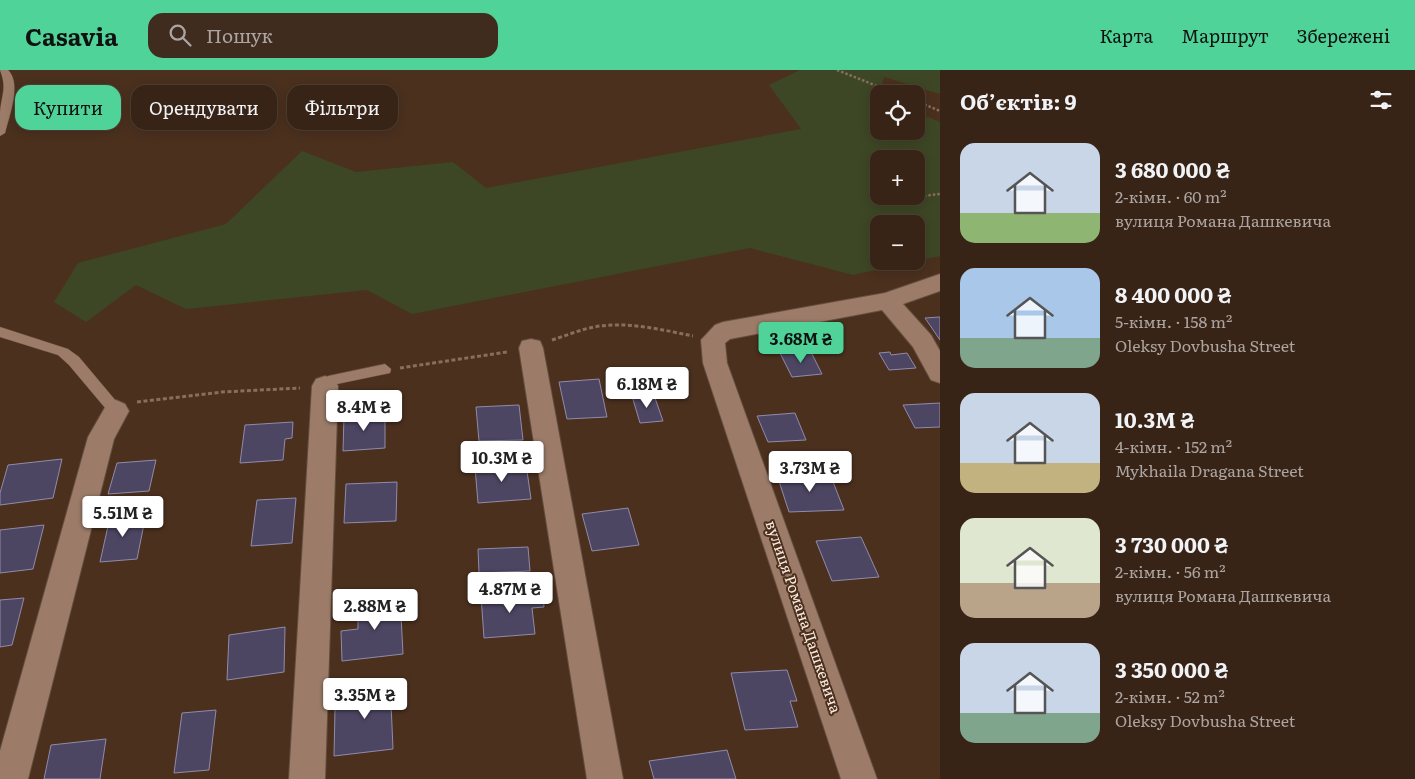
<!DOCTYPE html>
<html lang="uk">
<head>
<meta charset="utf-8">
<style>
	:root { --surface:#382416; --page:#3f2c1f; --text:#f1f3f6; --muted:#aba4a1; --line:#524135; --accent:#4fd399 }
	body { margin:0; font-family:Literata,serif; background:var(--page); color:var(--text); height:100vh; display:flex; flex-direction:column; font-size:19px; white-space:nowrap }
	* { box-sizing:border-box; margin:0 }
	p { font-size:16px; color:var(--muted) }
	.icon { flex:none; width:28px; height:28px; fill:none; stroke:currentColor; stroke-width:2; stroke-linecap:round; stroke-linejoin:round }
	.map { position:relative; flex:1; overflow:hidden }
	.panel { display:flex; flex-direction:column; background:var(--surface); width:475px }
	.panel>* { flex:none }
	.banner { position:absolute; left:15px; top:15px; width:475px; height:45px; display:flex; gap:10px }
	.controls { position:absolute; left:870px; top:15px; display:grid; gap:10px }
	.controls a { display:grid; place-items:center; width:55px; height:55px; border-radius:10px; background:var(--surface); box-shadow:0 2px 12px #0003,0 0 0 1px var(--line); font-size:25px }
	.price { position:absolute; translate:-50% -42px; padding:0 11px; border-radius:5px; background:#fff; color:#222; font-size:16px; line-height:32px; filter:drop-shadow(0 1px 2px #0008) }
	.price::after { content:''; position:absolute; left:50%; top:30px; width:15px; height:11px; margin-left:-8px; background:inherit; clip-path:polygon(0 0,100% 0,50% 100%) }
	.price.selected { background:var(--accent); color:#111 }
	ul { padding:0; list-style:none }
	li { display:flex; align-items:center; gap:15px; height:125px; padding:0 20px }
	li span { display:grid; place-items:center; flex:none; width:140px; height:100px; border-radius:15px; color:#555 }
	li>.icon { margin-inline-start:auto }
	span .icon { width:60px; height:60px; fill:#fffc; stroke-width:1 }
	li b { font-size:21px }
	h2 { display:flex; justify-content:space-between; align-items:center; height:60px; padding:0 20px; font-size:21px }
	.tag { padding:0 18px; border-radius:15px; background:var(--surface); box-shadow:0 2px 12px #0003,0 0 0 1px var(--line); font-size:18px; line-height:45px }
	.tag.selected { background:var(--accent); color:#111 }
	header { display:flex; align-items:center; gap:30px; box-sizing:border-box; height:70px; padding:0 25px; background:var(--accent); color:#111 }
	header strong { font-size:24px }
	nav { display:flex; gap:28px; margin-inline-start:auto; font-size:18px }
	.search { width:350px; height:45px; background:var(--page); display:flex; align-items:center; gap:12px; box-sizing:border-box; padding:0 18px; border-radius:15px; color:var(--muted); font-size:19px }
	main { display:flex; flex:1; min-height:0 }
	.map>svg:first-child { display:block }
</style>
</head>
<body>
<header>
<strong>Casavia</strong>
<div class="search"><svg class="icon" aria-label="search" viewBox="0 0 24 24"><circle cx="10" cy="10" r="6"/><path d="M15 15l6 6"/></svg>Пошук</div>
<nav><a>Карта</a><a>Маршрут</a><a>Збережені</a></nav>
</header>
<main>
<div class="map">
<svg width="940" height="709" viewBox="0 0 940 709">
	<rect width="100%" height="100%" fill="#4b301e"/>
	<!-- green -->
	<path fill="#3d4725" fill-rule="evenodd" d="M800,0H940V24L884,7L879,24V61H916V42L940,52V186L916,191V154H879V191H916L853,205L750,178L412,244L367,220L186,239L136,215L86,252L54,232L78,193L226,154L302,81L356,102L453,92L486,118L801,59L769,15ZM879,89H916V126H879Z"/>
	<!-- building -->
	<path fill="#4d4663" stroke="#918aab" d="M940,247V270L925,248Z
		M810,280L822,304L792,307L780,283Z
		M890,282L891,285L907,283L916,298L889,300L879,283Z
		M599,309L607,347L567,349L559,312Z
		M654,325L663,351L640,353L632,326Z
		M940,333V357L915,358L903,335Z
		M519,335L523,370L479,371L476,337Z
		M385,343V378L343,381L344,346Z
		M795,343L806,370L768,372L757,346Z
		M293,352L292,368L285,369L283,390L240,393L245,355Z
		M62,389L53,428L0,435V423L8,395Z
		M156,390L149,421L108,424L117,393Z
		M526,394L531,429L478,433L475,397Z
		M830,404L844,440L789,442L777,405Z
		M397,412L396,451L344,453L346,414Z
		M296,428L292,473L251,476L257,430Z
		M628,438L639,475L592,481L582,444Z
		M146,444L137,489L100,492L110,447Z
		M44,455L33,499L0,503V460Z
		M861,467L879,507L832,511L816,471Z
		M528,477L530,501L479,503L478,479Z
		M543,523L544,537L532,538L535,564L484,568L481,526Z
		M400,526L403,584L342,591L341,561L358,559V531Z
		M24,528L12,575L0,577V530Z
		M285,557L284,602L227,610L229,565Z
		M787,600L797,631H790L798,657L745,660L731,603Z
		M390,610L393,679L334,686L335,639L349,637V615Z
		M216,640L209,700L174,703L182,643Z
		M106,669L100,709H44L51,675Z
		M727,680L736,709H654L649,691Z"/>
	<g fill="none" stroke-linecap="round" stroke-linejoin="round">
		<!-- lane casing -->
		<g stroke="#654e3f" stroke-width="1">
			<path id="lane" d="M0,0H8C22,14 9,46 5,63L0,66C0,58 0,50 0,42C2,23 7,18 0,0Z
				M0,257L68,279L79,287L121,337L123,341L121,345H111L69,295L58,285L0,267Z
				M385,294L391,299L390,303L337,314L325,321L318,316L328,306Z"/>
		</g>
		<!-- street casing -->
		<g stroke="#654e3f" stroke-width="2">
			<path id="street" d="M940,204V221L903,234L931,265L940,281V313L931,310L913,277L882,240L730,269L725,273L727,293L877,709H841L703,293L701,270L715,255L723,252L885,223Z
				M531,269L540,271L543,278L623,709H587L519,278L522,271Z
				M325,306L334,309L338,316L325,709H289L312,316L316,309Z
				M116,330L125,334L129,341L114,369L28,709H0V681L88,367L107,334Z"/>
		</g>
		<!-- path-far1 -->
		<path stroke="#876f60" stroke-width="2.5" stroke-dasharray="2.5 2" stroke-linecap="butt" d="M837,0L897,24
			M916,31L940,41
			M906,128L940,124"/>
		<!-- path -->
		<path stroke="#876f60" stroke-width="3" stroke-dasharray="4 2.5" stroke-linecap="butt" d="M552,270C568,265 584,258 600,256C631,252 663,260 693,266
			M400,298L507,282
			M137,332L222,322L300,318"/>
		<!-- lane -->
		<use href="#lane" fill="#9c7c69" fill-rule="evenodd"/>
		<!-- street -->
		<use href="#street" fill="#9c7c69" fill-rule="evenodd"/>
	</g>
	<g text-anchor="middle" stroke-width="4" stroke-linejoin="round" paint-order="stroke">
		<!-- street labels -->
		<g font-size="15" fill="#fcebe0" stroke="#4b301e">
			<text transform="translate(803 547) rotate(71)" y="5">вулиця Романа Дашкевича</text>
		</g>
	</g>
</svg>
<div class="controls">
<a><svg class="icon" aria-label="locate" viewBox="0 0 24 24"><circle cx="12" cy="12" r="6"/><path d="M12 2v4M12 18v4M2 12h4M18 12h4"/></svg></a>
<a>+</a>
<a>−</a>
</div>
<b class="price selected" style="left:801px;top:294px">3.68M ₴</b>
<b class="price" style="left:647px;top:339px">6.18M ₴</b>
<b class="price" style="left:364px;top:362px">8.4M ₴</b>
<b class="price" style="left:502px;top:413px">10.3M ₴</b>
<b class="price" style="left:810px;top:423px">3.73M ₴</b>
<b class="price" style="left:123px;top:468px">5.51M ₴</b>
<b class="price" style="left:510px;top:544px">4.87M ₴</b>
<b class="price" style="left:375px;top:561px">2.88M ₴</b>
<b class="price" style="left:365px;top:650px">3.35M ₴</b>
<div class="banner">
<a class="tag selected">Купити</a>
<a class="tag">Орендувати</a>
<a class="tag">Фільтри</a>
</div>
</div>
<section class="panel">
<h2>Об’єктів: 9<svg class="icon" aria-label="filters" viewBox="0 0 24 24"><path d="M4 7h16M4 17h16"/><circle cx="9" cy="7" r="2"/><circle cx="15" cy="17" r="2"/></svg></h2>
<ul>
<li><span style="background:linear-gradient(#c9d6e8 70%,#8fb573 0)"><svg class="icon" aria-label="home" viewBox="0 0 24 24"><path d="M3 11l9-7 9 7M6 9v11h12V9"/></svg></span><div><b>3 680 000 ₴</b><p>2-кімн. · 60 m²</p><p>вулиця Романа Дашкевича</p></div></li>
<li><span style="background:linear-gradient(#a9c7e8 70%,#7fa58c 0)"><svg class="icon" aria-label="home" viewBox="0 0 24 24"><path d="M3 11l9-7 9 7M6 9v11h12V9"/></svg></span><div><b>8 400 000 ₴</b><p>5-кімн. · 158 m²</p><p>Oleksy Dovbusha Street</p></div></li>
<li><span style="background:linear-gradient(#c9d6e8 70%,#c2b280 0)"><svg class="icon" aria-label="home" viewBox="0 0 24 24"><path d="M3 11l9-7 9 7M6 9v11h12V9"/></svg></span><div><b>10.3M ₴</b><p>4-кімн. · 152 m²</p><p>Mykhaila Dragana Street</p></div></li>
<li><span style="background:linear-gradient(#dfe7d0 65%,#b9a48a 0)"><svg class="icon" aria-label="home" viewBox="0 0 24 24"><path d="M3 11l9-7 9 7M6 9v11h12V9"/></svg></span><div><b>3 730 000 ₴</b><p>2-кімн. · 56 m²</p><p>вулиця Романа Дашкевича</p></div></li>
<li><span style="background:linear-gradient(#c9d6e8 70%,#7fa58c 0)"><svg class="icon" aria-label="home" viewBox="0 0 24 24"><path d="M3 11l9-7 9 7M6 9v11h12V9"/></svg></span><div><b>3 350 000 ₴</b><p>2-кімн. · 52 m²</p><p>Oleksy Dovbusha Street</p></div></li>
</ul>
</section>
</main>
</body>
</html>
